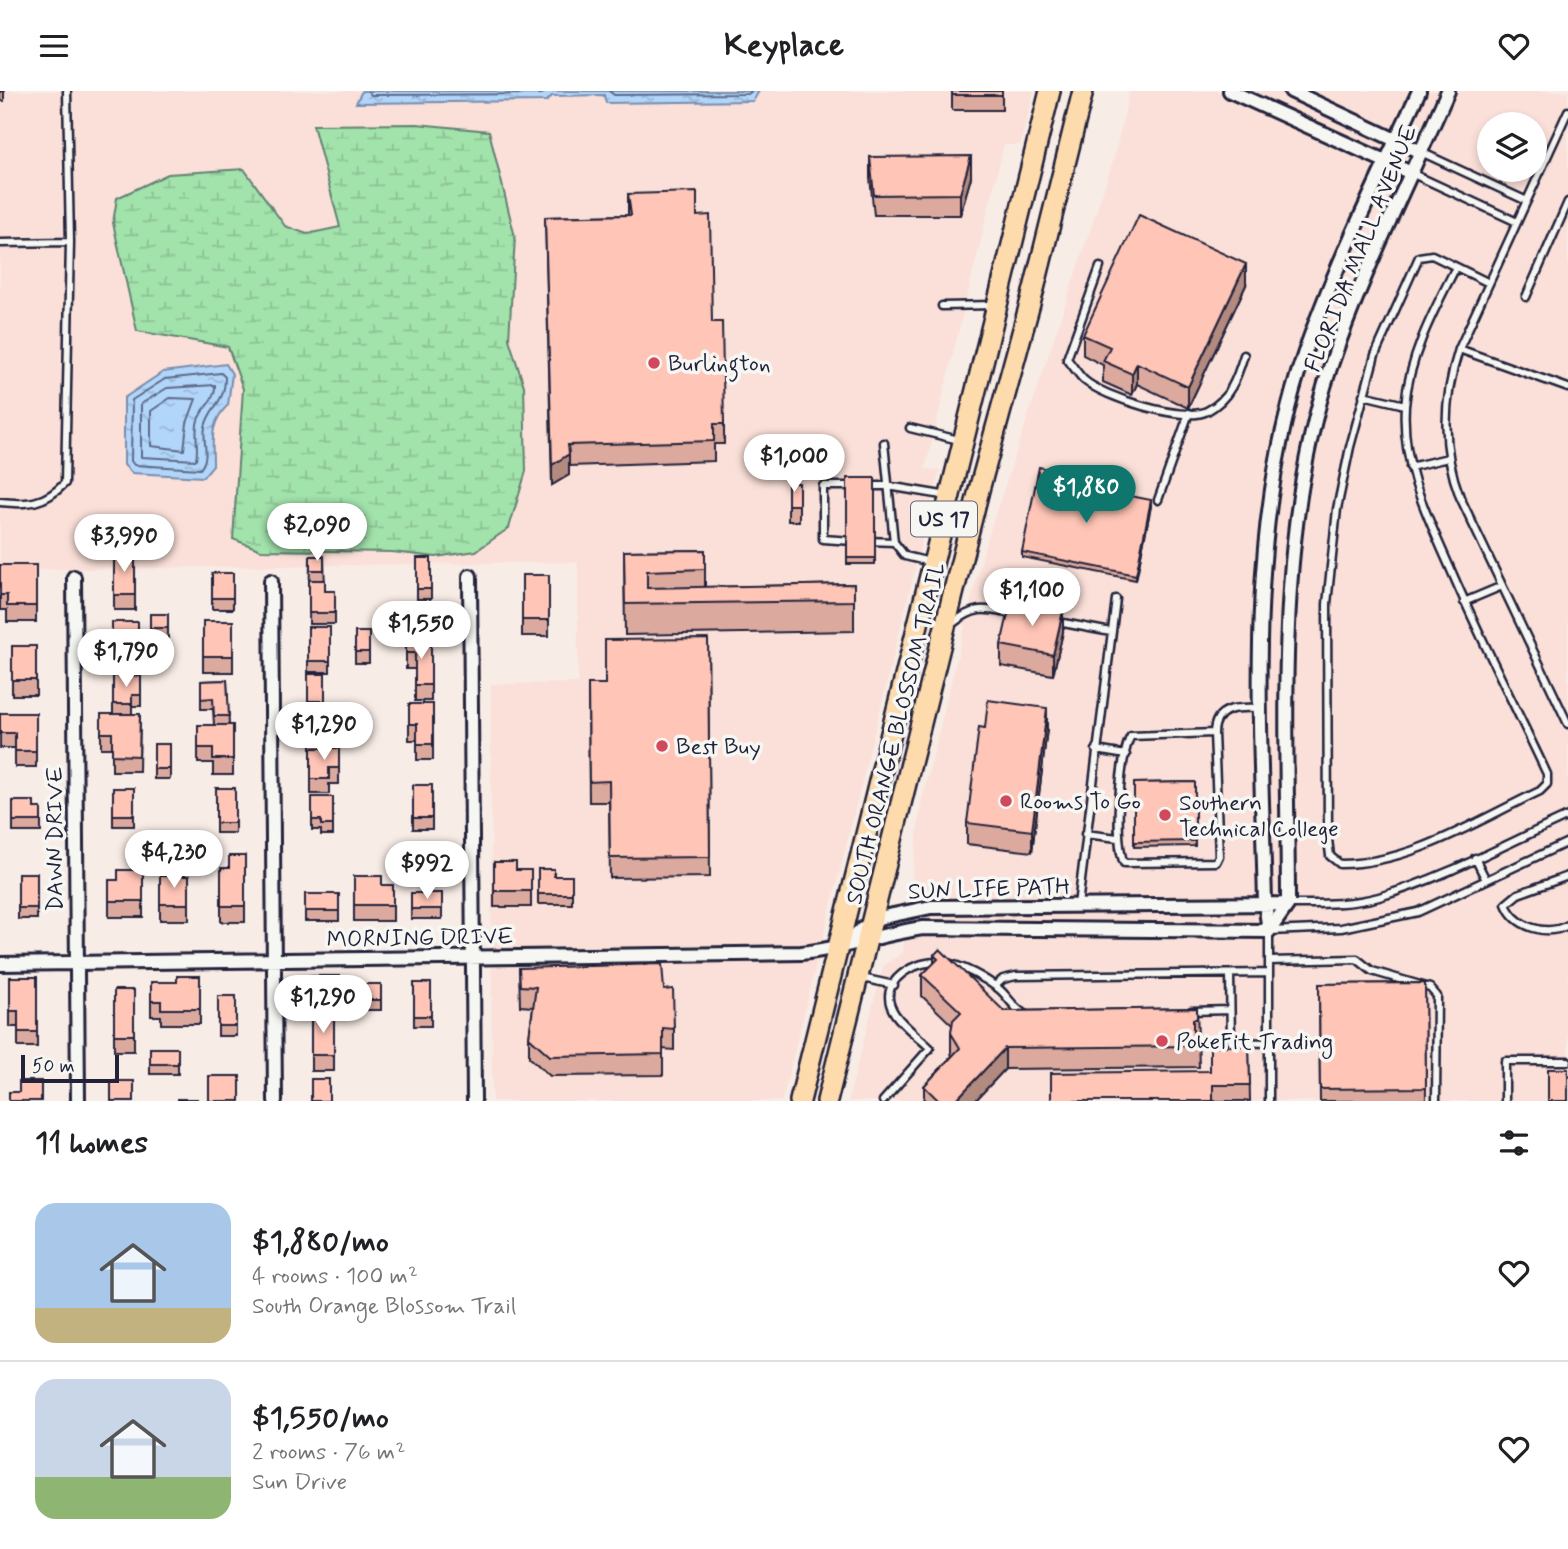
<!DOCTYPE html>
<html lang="en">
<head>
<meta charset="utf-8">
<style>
	:root { --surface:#fff; --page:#f2f2f2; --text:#202124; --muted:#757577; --line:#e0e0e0; --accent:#0f766e }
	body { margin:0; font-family:Mynerve,sans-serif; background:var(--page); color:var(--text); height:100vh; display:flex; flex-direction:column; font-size:26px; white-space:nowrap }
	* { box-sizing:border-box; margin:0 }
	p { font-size:23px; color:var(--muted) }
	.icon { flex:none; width:38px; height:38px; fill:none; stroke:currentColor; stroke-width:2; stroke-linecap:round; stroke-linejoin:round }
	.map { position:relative; height:1010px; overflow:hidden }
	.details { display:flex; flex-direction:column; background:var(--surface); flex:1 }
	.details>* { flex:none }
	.buttons { position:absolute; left:1477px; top:21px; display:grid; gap:14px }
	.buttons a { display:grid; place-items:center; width:70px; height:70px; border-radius:50%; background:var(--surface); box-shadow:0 4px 10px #0003; font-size:35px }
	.scale { position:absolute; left:21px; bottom:18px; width:98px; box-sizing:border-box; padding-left:7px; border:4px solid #22223b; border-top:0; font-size:19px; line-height:24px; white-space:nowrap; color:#22223b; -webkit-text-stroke:5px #f6f6f2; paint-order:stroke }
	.price { position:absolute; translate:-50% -60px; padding:0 16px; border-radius:24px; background:#fff; color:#222; font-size:23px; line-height:46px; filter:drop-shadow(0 2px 4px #0008) }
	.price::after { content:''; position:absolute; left:50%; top:42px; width:21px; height:16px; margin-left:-10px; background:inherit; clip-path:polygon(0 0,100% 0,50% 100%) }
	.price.on { background:var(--accent); color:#fff }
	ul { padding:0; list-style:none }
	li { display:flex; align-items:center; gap:21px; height:175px; padding:0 35px }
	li+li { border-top:2px solid var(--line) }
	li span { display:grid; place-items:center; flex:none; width:196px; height:140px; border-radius:21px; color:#555 }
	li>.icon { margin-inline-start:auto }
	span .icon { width:84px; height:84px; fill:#fffc; stroke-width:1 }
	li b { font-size:30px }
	h2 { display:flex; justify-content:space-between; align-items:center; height:84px; padding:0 35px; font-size:30px }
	header { display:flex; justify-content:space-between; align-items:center; height:91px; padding:0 35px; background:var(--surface); font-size:32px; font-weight:700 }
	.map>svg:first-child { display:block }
</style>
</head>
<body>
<header><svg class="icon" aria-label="menu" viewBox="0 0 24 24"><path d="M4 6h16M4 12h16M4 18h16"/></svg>Keyplace<svg class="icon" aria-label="heart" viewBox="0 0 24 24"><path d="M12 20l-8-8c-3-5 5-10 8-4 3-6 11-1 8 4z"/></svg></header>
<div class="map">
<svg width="1568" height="1010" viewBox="0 0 1568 1010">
	<defs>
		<pattern id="wetland-marsh" width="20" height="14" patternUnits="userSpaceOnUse" patternTransform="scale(1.75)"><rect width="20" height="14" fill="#a2e2ab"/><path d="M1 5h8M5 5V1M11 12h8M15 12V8" fill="none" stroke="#8bc294"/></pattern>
		<pattern id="water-ripples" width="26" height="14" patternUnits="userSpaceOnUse" patternTransform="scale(1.75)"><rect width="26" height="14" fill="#b2d5fa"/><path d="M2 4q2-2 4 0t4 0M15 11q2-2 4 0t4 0" fill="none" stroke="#99b7d7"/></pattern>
	</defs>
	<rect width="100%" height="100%" fill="#f8ece6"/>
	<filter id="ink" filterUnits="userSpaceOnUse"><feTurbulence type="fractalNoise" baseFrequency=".0143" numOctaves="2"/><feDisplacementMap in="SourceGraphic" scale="14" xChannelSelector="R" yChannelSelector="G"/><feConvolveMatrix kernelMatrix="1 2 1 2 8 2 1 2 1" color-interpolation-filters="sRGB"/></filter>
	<g filter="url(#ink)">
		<!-- built -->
		<path fill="#fae0d8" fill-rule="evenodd" d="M0,0H1034L1020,54H1004L925,378L940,379L782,1010H492L491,593L578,592V471L0,479Z
			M1130,0H1568V1010H848L883,875L903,861L921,713L984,458L1113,70ZM1489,33H1535V79H1489Z"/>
		<!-- wetland -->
		<path fill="url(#wetland-marsh)" stroke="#628273" stroke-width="2" d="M417,33L489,40L515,146L509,248L524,295L526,380L509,437L476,460L436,466L392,461L261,459L233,448L243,298L228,256L137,240L113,132L117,107L168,83L244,78L285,135L307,143L340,136L313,34Z"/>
		<!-- water -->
		<path fill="url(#water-ripples)" stroke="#788dae" stroke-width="2" d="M362,0H759L753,10L606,12L604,4L552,5L547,10L356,12Z
			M226,273L232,283L228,314C209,332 213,349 213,374L203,386L132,382L124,374V307L163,281Z"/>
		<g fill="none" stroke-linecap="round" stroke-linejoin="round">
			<!-- shore -->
			<path stroke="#5c6a87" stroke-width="2" d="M368,0L371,4L542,3L547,0
				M609,0L614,4L748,3L752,0
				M221,282L225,286C225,314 210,314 205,336C202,351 211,365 200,378L134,374L131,370L132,309L165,288Z
				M215,294C216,308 203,316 198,329C194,342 199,357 196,369L141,366V313L167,297Z
				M170,307L196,308L187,332L184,359L151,355V320Z"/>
			<!-- lane casing -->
			<g stroke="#22223b" stroke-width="11">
				<path id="lane" d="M1568,20L1459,258C1443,308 1441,357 1460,406L1568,633
					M1421,61L1527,110
					M1411,82L1517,131
					M0,152L70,151
					M1100,176L1067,268C1073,275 1078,283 1084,289C1103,306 1184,332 1207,320C1230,308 1237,287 1244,264
					M1456,176C1434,219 1409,265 1405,315C1401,378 1430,430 1454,486C1483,553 1516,617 1547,683V693L1540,700C1478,729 1411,773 1340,773L1330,765L1328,748L1327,513L1337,418L1350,356L1375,264L1419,166L1432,164L1489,192
					M1526,206L1568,111
					M942,215L995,214
					M1459,258L1568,297
					M1363,304L1405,314
					M910,337L959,349
					M884,352L894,451
					M1410,376L1448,367
					M868,395H888L948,405
					M1158,409L1189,322
					M0,411C28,414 45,413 65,392L70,151L67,0
					M853,450L823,448V395H854
					M868,450L894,451L905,465L930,471
					M1464,511L1502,495
					M1058,531L1111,541
					M952,533C977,513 986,518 1016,524
					M1214,642L1131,645C1119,664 1114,752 1124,772L1216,771L1219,765L1214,642C1215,615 1238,616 1260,617
					M1096,659L1126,664
					M1085,743L1118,747
					M1475,767L1486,789
					M1568,785L1518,803L1506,813C1515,836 1546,846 1568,834
					M1288,813C1318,813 1350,814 1379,806C1444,787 1506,753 1568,725
					M1078,814L1116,508
					M1269,870L1357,868L1372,880L1430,897L1437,905L1436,1010
					M1230,883L1231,951L1269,952
					M862,887L894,894
					M995,895L1003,888L1016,885L1269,882
					M1191,920L1230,919
					M883,1010L930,957C919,946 904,936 895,923C873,891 917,866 946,872C963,875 985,887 999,898C1008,905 1015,920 1026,923
					M1269,1010V840L1341,837L1418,821L1568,751
					M1505,1010V970H1568"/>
			</g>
			<!-- street casing -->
			<g stroke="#22223b" stroke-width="18">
				<path id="street" d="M1230,0L1409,81
					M1291,0L1421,61
					M470,485L474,1010
					M74,486L78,1010
					M271,490L275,1010
					M1269,840L1288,813C1288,635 1273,449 1330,277C1362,182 1408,92 1448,0
					M1269,840L1265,812C1261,635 1245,454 1298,282C1329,184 1377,92 1419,0
					M843,854L874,828L931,816L1288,813
					M0,873L801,862C843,858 881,843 923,837L1269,840"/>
			</g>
			<!-- primary casing -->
			<g stroke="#22223b" stroke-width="24">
				<path id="primary" d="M800,1010L1050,0
					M827,1010L979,399L1034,198L1083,0"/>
			</g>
			<!-- lane -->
			<use href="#lane" stroke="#f6f6f2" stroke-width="6"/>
			<!-- street -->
			<use href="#street" stroke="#f6f6f2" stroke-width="12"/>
			<!-- primary -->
			<use href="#primary" stroke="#fedbac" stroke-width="19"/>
		</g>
		<!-- wall -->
		<path fill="#dba99d" stroke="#22223b" stroke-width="2" d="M0,0H4V10H0Z
			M952,0H1002V19H952Z
			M870,66L971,86L960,124H874L870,87Z
			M628,103L697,125L724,333V353H714V370L569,375V384L552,394L545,126L628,124Z
			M1246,194L1188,317L1137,293L1132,304L1103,291V274L1083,264V244Z
			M1052,384L1051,389L1151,415L1136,489L1022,466V461Z
			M847,387H875V473H847Z
			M788,392H799V430H788Z
			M705,459V496L854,493V540L625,544L624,460Z
			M114,462H135V519H114Z
			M310,465H324L325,500H335V533H309Z
			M417,467H431V508H417Z
			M0,474H36V531H7V519H0Z
			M212,482H233V518H212Z
			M522,484H549V545H522Z
			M409,515H434V553H431V610H415V578H406V551H417V542H409Z
			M150,523H168V548H150Z
			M203,530H233V581H203Z
			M112,531H138V561H131V569H112Z
			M308,536H330V581H308Z
			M355,541H369V572H355Z
			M1063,541L1053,584L1001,575V554Z
			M708,548L710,786L610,787L609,711H589L588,593H605Z
			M12,555H36V604H12Z
			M308,583H325V620H308Z
			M113,585H141V615H132V623H140L139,680H112V657H101V623H113Z
			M227,589L229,634H233V684H213V672H198V634H214L213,618H201V590Z
			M409,613H433V669H417V649H409Z
			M0,622H36V676H15V657H0Z
			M311,623H331V657H339V693H329V703H311Z
			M985,637L1047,638L1032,761L967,753V732Z
			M154,653H170V688H154Z
			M1195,691V755L1134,756V692Z
			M413,694H432V738H413Z
			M113,697H134V735H113Z
			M216,697H235V742H216Z
			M312,706H333V744H321V739H312Z
			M13,710L34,717H41V741H13Z
			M245,765V831H221V777H229Z
			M494,771L516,779H531V816H494Z
			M538,778L554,785H572V813H538Z
			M143,779V826H109V789H118Z
			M18,782H37V828H18Z
			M160,785H189V829H160Z
			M354,785L382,794H393V830H354Z
			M411,802H442V828H411Z
			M305,803H339V830H305Z
			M934,864L1004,920L1197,917L1199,976L1005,978L975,1010H924V995L952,965L951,962V942L952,934L922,905V884L934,873Z
			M519,877L664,899L674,938V959L663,958V984L550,985L529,966V946L533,916L520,915Z
			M200,885V933H161V925H151V891H177Z
			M307,885H340V924H334V980H311V924H307Z
			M10,886H37V956H18V936H10Z
			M414,892H431V935H414Z
			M1425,892L1426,1010H1320L1319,893Z
			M353,893H381V919H353Z
			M114,899H134V960H114Z
			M218,905H236V945H218Z
			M1249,955L1250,1010H1051L1210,980Z
			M150,957H178V983H150Z"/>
		<!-- shaded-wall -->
		<path fill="#b28a7f" stroke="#22223b" stroke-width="2" d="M971,65V86L960,124V103Z
			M1246,173V194L1188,317V296Z
			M1137,272V293L1132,304V283Z
			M569,363V384L552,394V374Z
			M1151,409V415L1136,489V484Z
			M1063,520V541L1053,584V564Z
			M1047,617V638L1032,761V740Z
			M1005,957V978L975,1010H955Z"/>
		<!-- building -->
		<path fill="#ffc5b6" stroke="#22223b" stroke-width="2" d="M952,0H1002V4H952Z
			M971,65L960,103L874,104L870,66Z
			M697,101V125L710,124L712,231H722L724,333H714V350L568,354L569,363L552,374L545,126L631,124L628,103Z
			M1139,124L1246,173L1188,296L1137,272L1132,283L1103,270L1110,256L1083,244Z
			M1039,376L1052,379L1049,389L1151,409L1136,484L1022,461Z
			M847,387H875V467H847Z
			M788,392H799V414H788Z
			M705,459V478L647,480V497L854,493V510L625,513L624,460Z
			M114,462H135V504H114Z
			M310,465H324V479H310Z
			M417,467H431V498H417Z
			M0,474H36V515H7V504H0Z
			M212,482H233V507H212Z
			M522,484H549V529H522Z
			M309,489H325V500H335V522H309Z
			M1011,510L1063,520L1053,564L1001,554Z
			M409,515H434V542H417V532H409Z
			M150,523H168V537H150Z
			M203,530H233V565H203Z
			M112,531H138V550H131V559H112Z
			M308,536H330V570H308Z
			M355,541H369V561H355Z
			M708,548L710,766L610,767L609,690L589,691L588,593H605V549Z
			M406,551H431V594H415V562H406Z
			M12,555H36V589H12Z
			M308,583H325V610H308Z
			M113,585H141V604H132V613H113Z
			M227,589L229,625H214L213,607L201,608V590Z
			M988,609L1047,617L1032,740L967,732L979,636L985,637Z
			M409,613H433V653H417V633H409Z
			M0,622H36V660H15V642H0Z
			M101,623H140L139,665L112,664V642H101Z
			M311,623H331V650H311Z
			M198,634H233V668H213V657H198Z
			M154,653H170V678H154Z
			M311,657H339V677H329V688H311Z
			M1195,691V750L1134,751V692Z
			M413,694H432V727H413Z
			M113,697H134V724H113Z
			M216,697H235V732H216Z
			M312,706H333V734H321V729H312Z
			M13,710H34V717H41V730H13Z
			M229,765H245V815H221V777H229Z
			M494,771H516V779H531V800H494Z
			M538,778H554V785H572V803H538Z
			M118,779H143V810H109V789H118Z
			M18,782H37V817H18Z
			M160,785H189V813H160Z
			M354,785H382V794H393V814H354Z
			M411,802H442V818H411Z
			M305,803H339V820H305Z
			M940,858L1004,920L1197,917V928H1193V944H1199V955L1005,957L955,1010H939L924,995L960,957L951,942L953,929L961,921L922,884L938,868L934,864Z
			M662,873L664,899L673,898L674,938L663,937V963L550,965L529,946L536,896L520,895L519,877Z
			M177,885H200V918H161V910H151V891H177Z
			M307,885H340V908H307Z
			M10,886H37V941H18V920H10Z
			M414,892H431V925H414Z
			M1425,892L1426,997L1320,998L1319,893Z
			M353,893H381V909H353Z
			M114,899H134V944H114Z
			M218,905H236V935H218Z
			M311,924H334V964H311Z
			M1210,955H1249L1250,994H1213V1010H1051V982L1210,980Z
			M150,957H178V973H150Z
			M1548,978H1568V1010H1548Z
			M209,985H240V1010H209Z
			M311,988H329V1010H311Z
			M19,990H41V1010H9V1001H19Z
			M111,990H134V1010H111Z
			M178,1008H197V1010H178Z"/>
	</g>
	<!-- markers -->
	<g fill="#d1495b" stroke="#f6f6f2" stroke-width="2.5">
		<circle cx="654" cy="272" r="7"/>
		<circle cx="662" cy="655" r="7"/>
		<circle cx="1006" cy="710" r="7"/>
		<circle cx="1165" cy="724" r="7"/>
		<circle cx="1162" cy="950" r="7"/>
	</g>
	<g text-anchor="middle" stroke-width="7" stroke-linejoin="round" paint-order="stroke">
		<!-- shield labels -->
		<rect fill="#f6f6f2" stroke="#626272" stroke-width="2" x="911" y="410.5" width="66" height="35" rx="5"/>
		<g font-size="21" font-weight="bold" fill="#22223b">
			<text x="944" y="435">US 17</text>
		</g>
		<!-- street labels -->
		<g font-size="23" fill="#22223b" stroke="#f6f6f2">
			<text transform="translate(1360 157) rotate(-68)" y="8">FLORIDA MALL AVENUE</text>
			<text transform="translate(895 642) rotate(-76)" y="8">SOUTH ORANGE BLOSSOM TRAIL</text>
			<text transform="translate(54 748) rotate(-90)" y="8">DAWN DRIVE</text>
			<text transform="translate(989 797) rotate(-2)" y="8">SUN LIFE PATH</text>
			<text transform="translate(420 846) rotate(-1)" y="8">MORNING DRIVE</text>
		</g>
		<!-- poi labels -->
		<g font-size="23" fill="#22223b" stroke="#f6f6f2" text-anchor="start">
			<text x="668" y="280">Burlington</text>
			<text x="676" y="663">Best Buy</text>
			<text x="1020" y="718">Rooms To Go</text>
			<text x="1179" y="719">Southern<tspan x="1179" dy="26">Technical College</tspan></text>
			<text x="1176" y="958">PokeFit Trading</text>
		</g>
	</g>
</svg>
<div class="buttons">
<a><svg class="icon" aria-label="layers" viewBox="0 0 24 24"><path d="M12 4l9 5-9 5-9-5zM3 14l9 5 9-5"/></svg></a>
</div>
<div class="scale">50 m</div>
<b class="price" style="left:794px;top:403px">$1,000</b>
<b class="price on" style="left:1086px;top:434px">$1,880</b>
<b class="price" style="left:317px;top:472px">$2,090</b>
<b class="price" style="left:124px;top:483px">$3,990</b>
<b class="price" style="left:1032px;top:537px">$1,100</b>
<b class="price" style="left:421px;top:570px">$1,550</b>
<b class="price" style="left:126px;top:598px">$1,790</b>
<b class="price" style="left:324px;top:671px">$1,290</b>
<b class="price" style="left:174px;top:799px">$4,230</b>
<b class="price" style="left:427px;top:810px">$992</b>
<b class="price" style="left:323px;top:944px">$1,290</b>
</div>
<section class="details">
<h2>11 homes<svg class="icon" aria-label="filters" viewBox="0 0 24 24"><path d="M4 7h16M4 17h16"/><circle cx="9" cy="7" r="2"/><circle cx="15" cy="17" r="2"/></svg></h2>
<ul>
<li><span style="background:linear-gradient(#a9c7e8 75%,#c2b280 0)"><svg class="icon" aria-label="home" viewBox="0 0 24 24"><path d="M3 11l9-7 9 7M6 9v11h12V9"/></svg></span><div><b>$1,880/mo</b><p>4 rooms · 100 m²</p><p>South Orange Blossom Trail</p></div><svg class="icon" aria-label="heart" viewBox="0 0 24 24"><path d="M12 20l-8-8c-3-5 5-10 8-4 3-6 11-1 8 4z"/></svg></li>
<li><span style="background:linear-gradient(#c9d6e8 70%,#8fb573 0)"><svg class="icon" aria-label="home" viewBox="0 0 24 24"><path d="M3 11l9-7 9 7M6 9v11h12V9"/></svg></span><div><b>$1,550/mo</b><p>2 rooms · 76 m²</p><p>Sun Drive</p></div><svg class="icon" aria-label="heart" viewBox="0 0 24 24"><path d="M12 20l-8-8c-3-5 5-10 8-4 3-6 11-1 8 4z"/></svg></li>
</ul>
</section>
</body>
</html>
